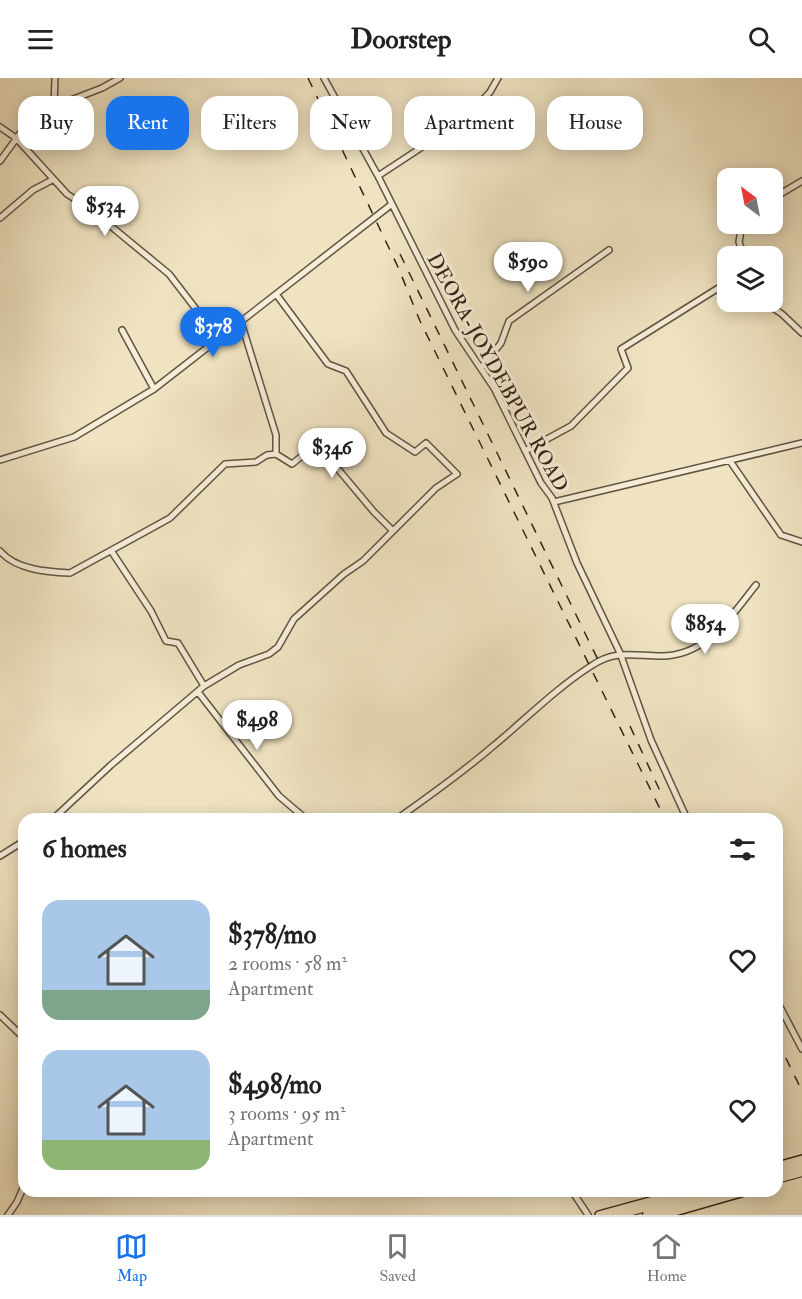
<!DOCTYPE html>
<html lang="en">
<head>
<meta charset="utf-8">
<style>
	:root { --surface:#fff; --page:#f2f2f2; --text:#222; --muted:#767676; --line:#e0e0e0; --accent:#1a73e8 }
	body { margin:0; font-family:"IM FELL Double Pica",serif; background:var(--page); color:var(--text); height:100vh; display:flex; flex-direction:column; font-size:22px; white-space:nowrap }
	* { box-sizing:border-box; margin:0 }
	p { font-size:20px; color:var(--muted) }
	.icon { flex:none; width:33px; height:33px; fill:none; stroke:currentColor; stroke-width:2; stroke-linecap:round; stroke-linejoin:round }
	.map { position:relative; flex:1; overflow:hidden }
	.drawer { position:absolute; left:18px; top:735px; width:765px; height:384px; display:flex; flex-direction:column; background:var(--surface); border-radius:18px; box-shadow:0 3px 15px #0003 }
	.drawer>* { flex:none }
	.guide { position:absolute; left:18px; top:18px; width:766px; height:54px; display:flex; gap:12px }
	.needle { width:39px; rotate:328deg }
	.fabs { position:absolute; left:717px; top:90px; display:grid; gap:12px }
	.fabs a { display:grid; place-items:center; width:66px; height:66px; border-radius:12px; background:var(--surface); box-shadow:0 3px 15px #0003; font-size:30px }
	.price { position:absolute; translate:-50% -51px; padding:0 14px; border-radius:21px; background:#fff; color:#222; font-size:20px; line-height:39px; filter:drop-shadow(0 2px 3px #0008) }
	.price::after { content:''; position:absolute; left:50%; top:36px; width:18px; height:14px; margin-left:-9px; background:inherit; clip-path:polygon(0 0,100% 0,50% 100%) }
	.price.current { background:var(--accent); color:#fff }
	ul { padding:0; list-style:none }
	li { display:flex; align-items:center; gap:18px; height:150px; padding:0 24px }
	li span { display:grid; place-items:center; flex:none; width:168px; height:120px; border-radius:18px; color:#555 }
	li>.icon { margin-inline-start:auto }
	span .icon { width:72px; height:72px; fill:#fffc; stroke-width:1 }
	li b { font-size:26px }
	h2 { display:flex; justify-content:space-between; align-items:center; height:72px; padding:0 24px; font-size:26px }
	.chip { padding:0 21px; border-radius:18px; background:var(--surface); box-shadow:0 3px 15px #0003; font-size:21px; line-height:54px }
	.chip.current { background:var(--accent); color:#fff }
	header { display:flex; justify-content:space-between; align-items:center; height:78px; padding:0 24px; background:var(--surface); font-size:27px; font-weight:800 }
	.tabs { display:flex; justify-content:space-around; align-items:center; height:84px; border-top:2px solid var(--line); background:var(--surface); font-size:16px; color:var(--muted) }
	.tabs a { display:grid; justify-items:center; gap:3px }
	.tabs .current { color:var(--accent) }
	.map>svg:first-child { display:block }
</style>
</head>
<body>
<header><svg class="icon" aria-label="menu" viewBox="0 0 24 24"><path d="M4 6h16M4 12h16M4 18h16"/></svg>Doorstep<svg class="icon" aria-label="search" viewBox="0 0 24 24"><circle cx="10" cy="10" r="6"/><path d="M15 15l6 6"/></svg></header>
<div class="map">
<svg width="802" height="1137" viewBox="0 0 802 1137">
	<rect width="100%" height="100%" fill="#efe3c1"/>
	<filter id="stains"><feTurbulence type="fractalNoise" baseFrequency=".00333" numOctaves="4"/><feColorMatrix values="0 0 0 0 .2 0 0 0 0 .09 0 0 0 0 .02 0 0 0 .5 -.17"/></filter>
	<radialGradient id="worn" r=".72"><stop offset=".6" stop-color="#630" stop-opacity="0"/><stop offset="1" stop-color="#630" stop-opacity=".3"/></radialGradient>
	<g fill="none" stroke-linecap="round" stroke-linejoin="round">
		<!-- minor casing -->
		<g stroke="#615443" stroke-width="8">
			<path id="minor" d="M324,0L378,98L455,252L494,310L541,405L552,420L577,485L620,575L651,662L687,741
				M54,28L55,0
				M0,49L16,60L67,116L90,131L169,196L219,261
				M0,83L24,50L27,39L102,10L120,0
				M378,98L445,54L460,47L490,14L498,0
				M772,121L802,103
				M0,140L33,112L52,102
				M742,146L739,164L744,178
				M276,216L328,286L346,293L386,355L415,374L426,365L457,396
				M764,224L782,236L802,255
				M241,244L276,357V376
				M122,252L154,311
				M481,290L501,265L509,243L609,172
				M525,373L571,348L628,290L621,271L728,204
				M0,382L74,359L154,311L392,126
				M730,383L781,457L802,464
				M554,424L802,365
				M0,473C16,492 48,494 70,495L170,440L225,386L256,384L267,377L276,376L292,386L317,366L374,434L393,453
				M112,474L151,533L166,563L178,565L204,608
				M198,614L279,718L306,741
				M53,741L111,687L204,608L239,587L269,576L278,569L294,541L344,496L363,483L436,410L457,396
				M397,741C429,718 462,695 492,669C525,642 555,611 591,588C616,571 634,578 661,578C707,578 731,538 756,507
				M0,778L24,763
				M777,923L802,971
				M0,937L24,960
				M572,1113L588,1137
				M8,1137L17,1124L24,1108"/>
		</g>
		<!-- major casing -->
		<g stroke="#322519" stroke-width="10">
			<path id="major" d="M777,1088L802,1081
				M599,1137L687,1113
				M664,1137L748,1113"/>
		</g>
		<!-- highway casing -->
		<g stroke="#322519" stroke-width="10">
			<path id="highway" d="M777,1094L802,1087
				M777,1101L802,1094
				M617,1137L707,1113
				M647,1137L734,1113"/>
		</g>
		<!-- minor -->
		<use href="#minor" stroke="#f5edd7" stroke-width="5"/>
		<!-- major -->
		<use href="#major" stroke="#efe3c1" stroke-width="7"/>
		<!-- highway -->
		<use href="#highway" stroke="#efe3c1" stroke-width="8"/>
		<!-- rail -->
		<path stroke="#322519" stroke-width="1.5" stroke-dasharray="10 10" stroke-linecap="butt" d="M308,0L398,189L420,243L665,741
			M400,176L601,588
			M630,648L660,713
			M777,962L802,1013"/>
	</g>
	<g text-anchor="middle" stroke-width="6" stroke-linejoin="round" paint-order="stroke">
		<!-- street labels -->
		<g font-size="20" fill="#322519" stroke="#f5edd7">
			<text transform="translate(498 294) rotate(61)" y="7">DEORA-JOYDEBPUR ROAD</text>
		</g>
	</g>
	<rect width="100%" height="100%" filter="url(#stains)"/>
	<rect width="100%" height="100%" fill="url(#worn)"/>
</svg>
<div class="fabs">
<a><svg class="needle" viewBox="-14 -14 28 28"><path d="M0-13l5 13h-10z" fill="#e53935"/><path d="M0 13l5-13h-10z" fill="#767676"/></svg></a>
<a><svg class="icon" aria-label="layers" viewBox="0 0 24 24"><path d="M12 4l9 5-9 5-9-5zM3 14l9 5 9-5"/></svg></a>
</div>
<b class="price" style="left:105px;top:159px">$534</b>
<b class="price" style="left:528px;top:215px">$590</b>
<b class="price current" style="left:213px;top:280px">$378</b>
<b class="price" style="left:332px;top:401px">$346</b>
<b class="price" style="left:705px;top:577px">$854</b>
<b class="price" style="left:257px;top:673px">$498</b>
<div class="guide">
<a class="chip">Buy</a>
<a class="chip current">Rent</a>
<a class="chip">Filters</a>
<a class="chip">New</a>
<a class="chip">Apartment</a>
<a class="chip">House</a>
</div>
<section class="drawer">
<h2>6 homes<svg class="icon" aria-label="filters" viewBox="0 0 24 24"><path d="M4 7h16M4 17h16"/><circle cx="9" cy="7" r="2"/><circle cx="15" cy="17" r="2"/></svg></h2>
<ul>
<li><span style="background:linear-gradient(#a9c7e8 75%,#7fa58c 0)"><svg class="icon" aria-label="home" viewBox="0 0 24 24"><path d="M3 11l9-7 9 7M6 9v11h12V9"/></svg></span><div><b>$378/mo</b><p>2 rooms · 58 m²</p><p>Apartment</p></div><svg class="icon" aria-label="heart" viewBox="0 0 24 24"><path d="M12 20l-8-8c-3-5 5-10 8-4 3-6 11-1 8 4z"/></svg></li>
<li><span style="background:linear-gradient(#a9c7e8 75%,#8fb573 0)"><svg class="icon" aria-label="home" viewBox="0 0 24 24"><path d="M3 11l9-7 9 7M6 9v11h12V9"/></svg></span><div><b>$498/mo</b><p>3 rooms · 95 m²</p><p>Apartment</p></div><svg class="icon" aria-label="heart" viewBox="0 0 24 24"><path d="M12 20l-8-8c-3-5 5-10 8-4 3-6 11-1 8 4z"/></svg></li>
</ul>
</section>
</div>
<nav class="tabs">
<a class="current"><svg class="icon" aria-label="map" viewBox="0 0 24 24"><path d="M3 6l6-2 6 2 6-2v14l-6 2-6-2-6 2zM9 4v14M15 6v14"/></svg>Map</a>
<a><svg class="icon" aria-label="saved" viewBox="0 0 24 24"><path d="M7 4h10v16l-5-4-5 4z"/></svg>Saved</a>
<a><svg class="icon" aria-label="home" viewBox="0 0 24 24"><path d="M3 11l9-7 9 7M6 9v11h12V9"/></svg>Home</a>
</nav>
</body>
</html>
